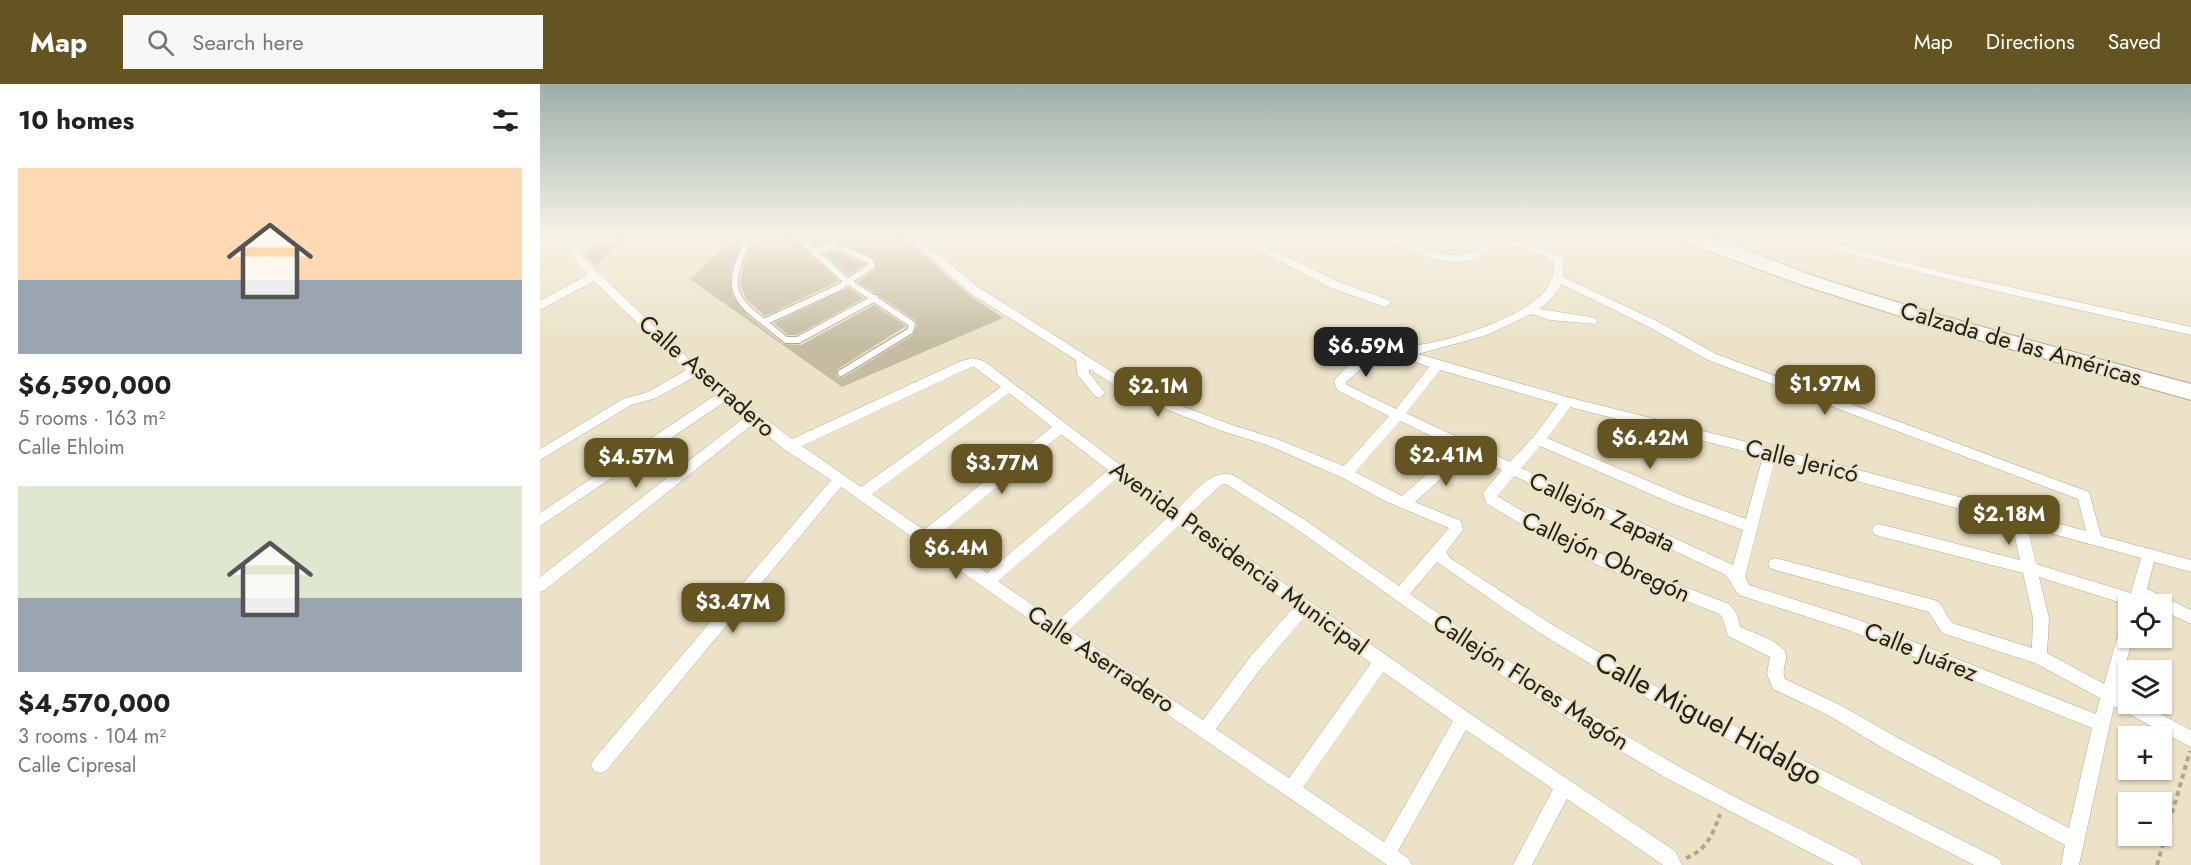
<!DOCTYPE html>
<html lang="en">
<head>
<meta charset="utf-8">
<style>
	:root { --surface:#fff; --page:#f6f6f6; --text:#222; --muted:#767676; --accent:#645421 }
	body { margin:0; font-family:Jost,sans-serif; background:var(--page); color:var(--text); height:100vh; display:flex; flex-direction:column; font-size:22px; white-space:nowrap }
	* { box-sizing:border-box; margin:0 }
	p { font-size:20px; color:var(--muted) }
	.icon { flex:none; width:33px; height:33px; fill:none; stroke:currentColor; stroke-width:2; stroke-linecap:round; stroke-linejoin:round }
	.map { position:relative; flex:1; overflow:hidden }
	.panel { display:flex; flex-direction:column; background:var(--surface); width:540px }
	.panel>* { flex:none }
	.fabs { position:absolute; left:1578px; top:510px; display:grid; gap:12px }
	.fabs a { display:grid; place-items:center; width:54px; height:54px; border-radius:0px; background:var(--surface); box-shadow:0 2px 4px #0004; font-size:30px }
	.price { position:absolute; translate:-50% -51px; padding:0 14px; border-radius:12px; background:var(--accent); color:#fff; font-size:20px; line-height:39px; filter:drop-shadow(0 2px 3px #0008) }
	.price::after { content:''; position:absolute; left:50%; top:36px; width:18px; height:14px; margin-left:-9px; background:inherit; clip-path:polygon(0 0,100% 0,50% 100%) }
	.price.current { background:#222; color:#fff }
	ul { padding:0; list-style:none }
	li { display:grid; align-content:center; gap:12px; height:318px; padding:0 18px }
	li span { display:grid; place-items:center; height:186px; border-radius:0px; color:#555 }
	li>.icon { margin-inline-start:auto }
	span .icon { width:108px; height:108px; fill:#fffc; stroke-width:1 }
	li b { font-size:26px }
	h2 { display:flex; justify-content:space-between; align-items:center; height:72px; padding:0 18px; font-size:26px }
	header { display:flex; align-items:center; gap:36px; box-sizing:border-box; height:84px; padding:0 30px; background:var(--accent); color:#fff }
	header strong { font-size:28px }
	nav { display:flex; gap:33px; margin-inline-start:auto; font-size:21px }
	.search { width:420px; height:54px; background:var(--page); display:flex; align-items:center; gap:15px; box-sizing:border-box; padding:0 21px; border-radius:0px; color:var(--muted); font-size:22px }
	main { display:flex; flex:1; min-height:0 }
	.map>svg:first-child { display:block }
</style>
</head>
<body>
<header>
<strong>Map</strong>
<div class="search"><svg class="icon" aria-label="search" viewBox="0 0 24 24"><circle cx="10" cy="10" r="6"/><path d="M15 15l6 6"/></svg>Search here</div>
<nav><a>Map</a><a>Directions</a><a>Saved</a></nav>
</header>
<main>
<section class="panel">
<h2>10 homes<svg class="icon" aria-label="filters" viewBox="0 0 24 24"><path d="M4 7h16M4 17h16"/><circle cx="9" cy="7" r="2"/><circle cx="15" cy="17" r="2"/></svg></h2>
<ul>
<li><span style="background:linear-gradient(#ffd9b3 60%,#9aa5b1 0)"><svg class="icon" aria-label="home" viewBox="0 0 24 24"><path d="M3 11l9-7 9 7M6 9v11h12V9"/></svg></span><div><b>$6,590,000</b><p>5 rooms · 163 m²</p><p>Calle Ehloim</p></div></li>
<li><span style="background:linear-gradient(#dfe7d0 60%,#9aa5b1 0)"><svg class="icon" aria-label="home" viewBox="0 0 24 24"><path d="M3 11l9-7 9 7M6 9v11h12V9"/></svg></span><div><b>$4,570,000</b><p>3 rooms · 104 m²</p><p>Calle Cipresal</p></div></li>
</ul>
</section>
<div class="map">
<svg width="1651" height="781" viewBox="0 0 1651 781">
	<rect width="100%" height="100%" fill="#ebe2c8"/>
	<!-- building -->
	<path fill="#c5bca3" d="M198,151H251L252,155L299,197L225,232L207,216L200,201L203,183L213,156L211,151L204,152L190,191L193,212L208,232L243,260L261,261L334,221L366,242L298,285L296,290L299,294L304,293L373,251L377,241L375,236L318,198L336,185L335,175L298,158V151H360L429,211L463,234L302,303L150,195Z
		M263,151H288V157L276,162Z
		M86,153L55,182L45,172L56,162Z
		M293,167L325,180L308,191L284,170Z
		M308,204L324,214L257,251H248L234,239Z"/>
	<g fill="none" stroke-linecap="round" stroke-linejoin="round">
		<!-- service casing -->
		<g stroke="#b1a88f" stroke-width="8">
			<path id="service" d="M256,151L303,194L372,240L370,247L301,289
				M208,156C190,196 186,211 224,238L298,204L332,182L330,177L293,161V151
				M274,168L293,161
				M224,238L246,256H258L335,214"/>
		</g>
		<!-- minor casing -->
		<g stroke="#b1a88f" stroke-width="1">
			<path id="minor" d="M17,151H27L48,179L158,284L252,355L421,277L433,274L444,277L638,425C652,411 671,384 693,391L768,438L859,502L909,444L845,417L801,393L727,361L682,347L594,313L549,285V289L565,309L559,314L555,312L537,290L536,276L430,209L364,151H375L438,203L602,307L692,341L737,355L804,382L849,332L797,306L794,297L796,294C807,283 817,272 832,267C846,262 864,263 878,261C911,257 989,232 1007,204C1013,196 1014,187 1014,177C1001,170 972,157 957,163C944,170 935,178 919,178C891,179 864,163 839,153L838,151C882,151 903,191 950,158L944,151H955L959,156L993,160L1024,174L1023,193L1117,237L1176,270L1549,408L1561,452L1651,476V488L1614,478L1607,505L1651,526V540L1622,526V520H1611L1604,517L1603,520L1588,521L1499,493L1509,534L1507,569L1564,600L1580,544L1583,539L1588,537V554H1593L1578,607L1588,613V620H1601L1651,646V663L1574,622L1539,781H1521L1525,761L1346,666L1290,632L1233,605L1227,590L1230,573L1188,552L1182,533L1179,530L1060,482L1004,454L946,419L943,409L962,386L928,370L875,418L921,437L923,446L906,468L910,474L1008,538L1119,604L1459,775L1462,781H1434L1107,614L998,548L897,478L870,510C957,570 1045,629 1138,682C1196,715 1259,744 1319,775L1322,781H1294L1128,695L1059,654L961,591L758,446L686,400L681,401L648,432L929,629L1135,767L1142,781H1123L1027,715L992,781H973L1013,705L926,646L858,767L869,775L872,781H847L513,552L301,403L66,687L60,689L54,687L51,681L54,675L291,396L245,366L213,340L5,506L0,508V493L205,333L186,317L0,442V429L177,310L154,293L116,314L91,321L0,376V365L83,315L108,308L146,286L54,197L0,226V217L47,191ZM1021,200L1109,243L1168,276L1538,415L1546,447L1311,384L1027,313L878,270L947,251L991,230L1010,236L1055,240L1057,237L1055,234L1051,233L999,225L1013,213ZM860,272L889,283L856,325L807,301L806,298C828,279 830,274 860,272ZM433,282L461,303L321,403L262,362ZM900,286L1018,320L995,351L970,378L866,329ZM469,309L512,343L384,446L332,410ZM1030,323L1223,372L1206,435L1141,411L1007,354ZM860,337L917,364L862,412L815,388ZM521,350L568,386L447,489L395,454ZM1000,362L1131,419L1203,446L1193,481L981,384ZM1235,375L1472,439L1480,476L1339,440L1334,442L1332,446L1334,450L1339,452L1483,489L1493,534L1492,564L1412,539L1399,518L1394,516L1235,474L1230,476L1228,480L1230,484L1235,486L1389,528L1402,549L1495,579L1560,614L1556,630L1316,535L1209,501L1205,492ZM974,392L1184,490C1192,496 1192,503 1199,511L1308,546L1552,644L1529,744L1358,654L1302,622L1245,595C1241,586 1247,579 1246,570C1243,558 1211,548 1200,543L1197,530L1189,520L1070,474L1014,446L957,412ZM577,394L628,433L517,538L458,497ZM639,441L754,523L710,573L663,636L529,546ZM1487,443L1601,474L1591,509L1496,480ZM765,532L831,579L749,694L676,645L722,583ZM843,588L913,637L844,758L763,703Z
				M690,151H703L799,198L849,216L851,219L845,223L791,204Z
				M1249,151H1265L1402,188L1651,243V251C1517,221 1382,192 1250,153Z"/>
		</g>
		<!-- primary casing -->
		<g stroke="#b1a88f" stroke-width="2">
			<path id="primary" d="M1133,151C1177,148 1236,180 1280,194C1402,234 1527,266 1651,300V316L1414,249L1265,202L1136,155Z"/>
		</g>
		<!-- path -->
		<path stroke="#aea691" stroke-width="4" stroke-dasharray="5 4" stroke-linecap="butt" d="M1146,774C1167,766 1173,750 1180,730
			M1617,781L1650,667"/>
		<!-- service -->
		<use href="#service" stroke="#fff" stroke-width="6"/>
		<!-- minor -->
		<use href="#minor" fill="#fff" fill-rule="evenodd"/>
		<!-- primary -->
		<use href="#primary" fill="#fff" fill-rule="evenodd"/>
	</g>
	<!-- sky -->
	<linearGradient id="sky" x2="0" y2="1"><stop stop-color="#9bafa8"/><stop offset="0.58" stop-color="#f6f2e6"/><stop offset="1" stop-color="#f6f2e6" stop-opacity="0"/></linearGradient>
	<rect width="1651" height="260" fill="url(#sky)"/>
	<g text-anchor="middle" stroke-width="4.5" stroke-linejoin="round" paint-order="stroke">
		<!-- street labels -->
		<g font-size="24" fill="#242117" stroke="#ebe2c8">
			<text transform="translate(1481 260) rotate(16)" y="8">Calzada de las Américas</text>
			<text transform="translate(167 292) rotate(41)" y="8">Calle Aserradero</text>
			<text transform="translate(1262 377) rotate(14)" y="8">Calle Jericó</text>
			<text transform="translate(1062 428) rotate(25)" y="8">Callejón Zapata</text>
			<text transform="translate(1066 473) rotate(25)" y="8">Callejón Obregón</text>
			<text transform="translate(699 474) rotate(36)" y="8">Avenida Presidencia Municipal</text>
			<text transform="translate(1381 568) rotate(22)" y="8">Calle Juárez</text>
			<text transform="translate(561 575) rotate(34)" y="8">Calle Aserradero</text>
			<text transform="translate(991 598) rotate(33)" y="8">Callejón Flores Magón</text>
		</g>
		<!-- near-street labels -->
		<g font-size="28" fill="#242117" stroke="#ebe2c8">
			<text transform="translate(1169 634) rotate(28)" y="10">Calle Miguel Hidalgo</text>
		</g>
	</g>
</svg>
<div class="fabs">
<a><svg class="icon" aria-label="locate" viewBox="0 0 24 24"><circle cx="12" cy="12" r="6"/><path d="M12 2v4M12 18v4M2 12h4M18 12h4"/></svg></a>
<a><svg class="icon" aria-label="layers" viewBox="0 0 24 24"><path d="M12 4l9 5-9 5-9-5zM3 14l9 5 9-5"/></svg></a>
<a>+</a>
<a>−</a>
</div>
<b class="price current" style="left:826px;top:294px">$6.59M</b>
<b class="price" style="left:1285px;top:332px">$1.97M</b>
<b class="price" style="left:618px;top:334px">$2.1M</b>
<b class="price" style="left:1110px;top:386px">$6.42M</b>
<b class="price" style="left:906px;top:403px">$2.41M</b>
<b class="price" style="left:96px;top:405px">$4.57M</b>
<b class="price" style="left:462px;top:411px">$3.77M</b>
<b class="price" style="left:1469px;top:462px">$2.18M</b>
<b class="price" style="left:416px;top:496px">$6.4M</b>
<b class="price" style="left:193px;top:550px">$3.47M</b>
</div>
</main>
</body>
</html>
